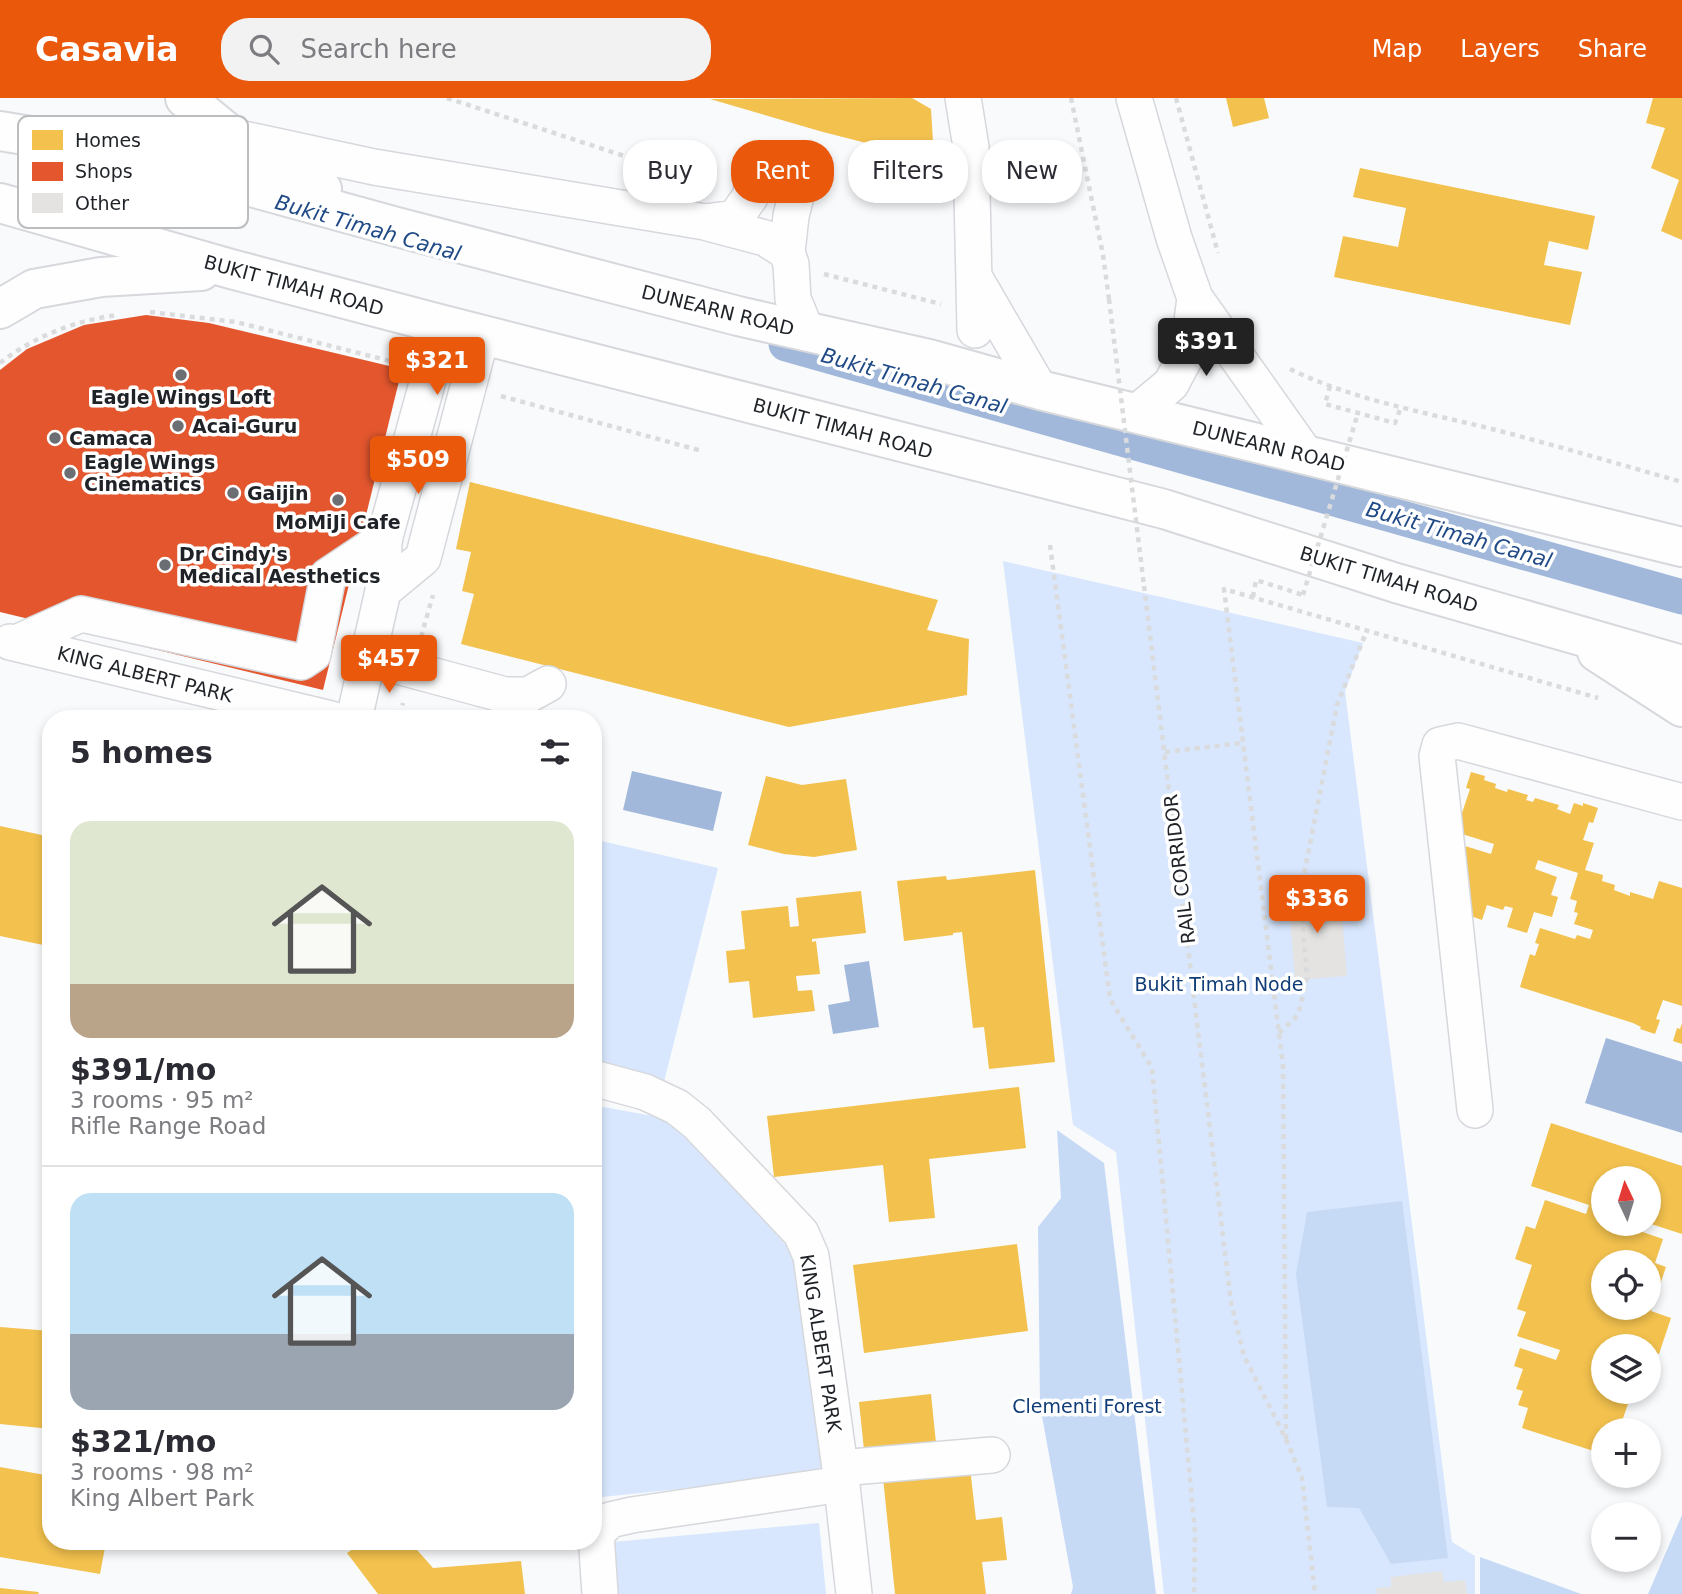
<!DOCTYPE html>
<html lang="en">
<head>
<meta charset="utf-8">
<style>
	:root { --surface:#fff; --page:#f2f2f3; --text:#2b2b33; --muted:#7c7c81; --line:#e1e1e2; --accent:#ea580c }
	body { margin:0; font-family:"DejaVu Sans",sans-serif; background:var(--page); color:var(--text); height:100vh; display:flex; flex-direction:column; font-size:26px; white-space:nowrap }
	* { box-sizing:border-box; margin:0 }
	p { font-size:23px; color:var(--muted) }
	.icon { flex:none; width:38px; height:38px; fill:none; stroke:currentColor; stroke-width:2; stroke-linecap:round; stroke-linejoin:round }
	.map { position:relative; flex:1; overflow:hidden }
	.panel { position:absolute; left:42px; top:612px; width:560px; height:840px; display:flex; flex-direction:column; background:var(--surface); border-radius:28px; box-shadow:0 4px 10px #0003 }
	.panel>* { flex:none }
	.hud { position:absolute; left:623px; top:42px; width:665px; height:63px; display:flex; gap:14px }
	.needle { width:46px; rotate:356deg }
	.fabs { position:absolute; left:1591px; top:1068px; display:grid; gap:14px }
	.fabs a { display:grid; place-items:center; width:70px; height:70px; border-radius:50%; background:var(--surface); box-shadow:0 4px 10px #0003; font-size:35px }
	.price { position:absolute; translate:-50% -60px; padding:0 16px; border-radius:7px; background:var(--accent); color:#fff; font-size:23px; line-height:46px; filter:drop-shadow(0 2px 4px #0008) }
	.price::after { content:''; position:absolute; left:50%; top:42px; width:21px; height:16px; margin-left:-10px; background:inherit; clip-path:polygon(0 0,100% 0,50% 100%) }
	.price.selected { background:#222; color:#fff }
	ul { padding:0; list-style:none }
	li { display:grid; align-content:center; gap:14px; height:371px; padding:0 28px }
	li+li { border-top:2px solid var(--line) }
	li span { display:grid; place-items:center; height:217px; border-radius:21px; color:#555 }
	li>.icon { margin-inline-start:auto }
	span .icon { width:126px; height:126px; fill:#fffc; stroke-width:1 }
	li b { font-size:30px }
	h2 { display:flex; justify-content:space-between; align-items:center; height:84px; padding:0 28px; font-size:30px }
	.pill { padding:0 24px; border-radius:28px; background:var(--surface); box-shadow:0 4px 10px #0003; font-size:24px; line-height:63px }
	.pill.selected { background:var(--accent); color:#fff }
	header { display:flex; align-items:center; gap:42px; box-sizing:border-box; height:98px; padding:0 35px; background:var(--accent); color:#fff }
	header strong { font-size:33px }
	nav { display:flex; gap:38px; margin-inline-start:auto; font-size:24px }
	.search { width:490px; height:63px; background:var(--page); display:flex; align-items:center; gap:18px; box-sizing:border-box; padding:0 24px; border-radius:28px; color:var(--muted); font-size:26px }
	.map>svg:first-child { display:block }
</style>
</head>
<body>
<header>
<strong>Casavia</strong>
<div class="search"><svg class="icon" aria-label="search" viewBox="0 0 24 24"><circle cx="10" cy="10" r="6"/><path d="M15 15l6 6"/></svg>Search here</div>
<nav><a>Map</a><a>Layers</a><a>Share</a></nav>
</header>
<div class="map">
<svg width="1682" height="1496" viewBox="0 0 1682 1496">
	<rect width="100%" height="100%" fill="#f9fafc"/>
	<!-- green -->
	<path fill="#d8e7fd" d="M1003,463L1363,545L1345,593L1452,1444L1475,1458V1496H1164L1116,1054L1073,1027Z
		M593,741L718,770L664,984L593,964Z
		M593,1007L669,1021L797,1159L830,1375L593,1400Z
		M819,1425L826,1496H618L613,1444Z"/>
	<!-- forest -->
	<path fill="#c6daf6" d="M1057,1032L1104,1065L1156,1496H1071L1073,1489L1040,1307L1038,1129L1061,1100Z
		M1402,1103L1448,1460L1391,1466L1359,1410L1327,1409L1296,1176L1307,1114Z
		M1682,1417V1496H1648Z
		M1480,1459L1581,1496H1480Z"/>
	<!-- water -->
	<path fill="#a1b8da" d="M632,673L722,694L713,733L623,712Z
		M869,863L879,929L833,936L828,907L850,903L844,867Z
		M1606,940L1682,964V1035L1585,1005Z"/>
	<!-- homes -->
	<path fill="#f2c14e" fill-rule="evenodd" d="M912,0L931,11L933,44L925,60L823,34L710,1Z
		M1226,0H1264L1269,20L1233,29Z
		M1653,0H1682V142L1661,133L1679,82L1651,70L1665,30L1646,25Z
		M1360,70L1595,118L1588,152L1549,143L1544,167L1582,174L1570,227L1334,179L1343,138L1398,149L1406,110L1353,99Z
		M144,248L174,255L176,249L191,253L189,260L205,264L207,256L221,260L220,266L248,273L249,267L277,273L275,281L332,295L334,287L362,294L360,301L387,308L345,481L307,474L306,480L323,484L310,538L206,513L219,459L205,456L192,512L13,470L23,429L15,428L13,437L0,434V363L4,364L5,357L32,364L30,369L43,373L44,367L80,376L79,381L92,385L94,378L124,385L114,426L130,430L139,395L152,398L154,391L189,399L188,407L213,413L215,405L251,413L249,421L308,434L331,340L316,337L307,372L233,353L243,318L227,315L218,350L101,322L64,334L45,281L115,254L123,272L120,282L98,291L102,303L122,308L128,283L135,285Z
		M470,384L938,502L927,532L969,541L967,597L789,629L461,546L474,496L462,493L471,454L456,451Z
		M475,613L507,620V621H473Z
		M1471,674L1485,678L1484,682L1496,686L1495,690L1507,694L1508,691L1528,697L1526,702L1533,704L1535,700L1559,707L1557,711L1570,716L1574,705L1583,708V705L1598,710L1593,725L1589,724L1583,742L1594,745L1585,772L1603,777L1602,783L1615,787L1614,792L1630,798V794L1653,801L1659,783L1682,790V908L1663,902L1656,921L1660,922L1655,936L1640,931L1641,929L1633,925L1520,889L1530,856L1535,858L1539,846L1535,845L1540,830L1575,841L1577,837L1590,841L1593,832L1574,826L1578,815L1574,814L1577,803L1570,801L1578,775L1538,762L1535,771L1557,779L1551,797L1558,799L1552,819L1534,814L1527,835L1507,829L1513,810L1505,808L1503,812L1487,807L1482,822L1462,815L1460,761L1465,748L1491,756L1494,746L1459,735L1462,725L1459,724L1470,691L1466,690Z
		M766,678L802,687L846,681L857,752L814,759L784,756L748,747Z
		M0,728L51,739V836L48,848L0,838Z
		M1035,772L1055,964L989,971L984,929L973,930L962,834L953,835V837L904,843L897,783L946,778L947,782Z
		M861,793L866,835L812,841V844L816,843L820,876L796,878L798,893L812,892L815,913L753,920L749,883L729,885L726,853L745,851L741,813L788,808L790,829L799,828L796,800Z
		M1682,925V946L1673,943L1677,930L1680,931Z
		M1019,989L1026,1050L929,1061L935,1120L889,1124L883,1067L774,1079L767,1018Z
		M1551,1025L1682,1068V1136L1648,1125V1080H1603V1125H1626L1625,1128L1663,1141L1655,1165L1666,1169L1651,1213L1671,1220L1659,1256L1648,1252V1248H1603V1268L1600,1275L1603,1276V1293H1638L1634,1305L1629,1303L1619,1332H1603V1356L1522,1330L1528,1310L1518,1307L1523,1293L1516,1291L1523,1271L1514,1268L1520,1250L1556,1262L1560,1252L1517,1238L1526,1214L1517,1211L1532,1167L1515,1161L1526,1128L1535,1131L1545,1102L1586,1116L1589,1107L1531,1088ZM1603,1164H1648V1209H1603Z
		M1017,1146L1028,1233L864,1255L853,1167Z
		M0,1229L51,1233V1331L0,1326Z
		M931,1296L936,1345L864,1352L859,1304Z
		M969,1361L976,1422L1002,1419L1007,1462L982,1464L986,1496H895L882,1370Z
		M0,1369L51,1378V1444H106L100,1476L0,1459Z
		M363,1444H410L433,1470L521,1463L525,1496H378L347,1455Z
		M0,1490L39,1494L38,1496H0Z"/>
	<!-- shops -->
	<path fill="#e4572e" d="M146,217L209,225L402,271L323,592L0,514V272L27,251L84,227Z"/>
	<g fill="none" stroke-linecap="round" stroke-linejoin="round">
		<!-- canal -->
		<path stroke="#a1b8da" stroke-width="35" d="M786,246L1682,499"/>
	</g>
	<!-- building -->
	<path fill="#e4e3e1" d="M1340,793L1347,878L1295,882L1288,796Z
		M1442,1473L1444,1484L1465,1482L1467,1496H1377L1376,1490L1391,1489V1479Z"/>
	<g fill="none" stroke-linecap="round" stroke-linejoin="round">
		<!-- minor casing -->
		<g stroke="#d6d8dc" stroke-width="38">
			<path id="minor" d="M963,0L971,49L975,232
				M1134,0L1174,140L1195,200L1307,358
				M239,40L374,69L705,124L735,120L750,99L756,70
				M800,82L791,118L787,154L791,166L793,201L807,235
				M708,125L765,140L787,154
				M976,182L1040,292
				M1136,315L1171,286L1188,254L1195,200
				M383,493L423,460L482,236
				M10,544L331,621
				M16,545L81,516L301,564L313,556L328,478L385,440
				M368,560L505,597H528L548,586
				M354,621L383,493L384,442L428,282L440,226
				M593,980L645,994L677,1009L697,1025L801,1135L811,1158L840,1370L854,1496
				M1475,1012L1437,658L1440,647L1458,643L1682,704
				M840,1370L992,1357
				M600,1496L596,1436L610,1422L632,1417L842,1386"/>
		</g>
		<!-- highway casing -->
		<g stroke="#d6d8dc" stroke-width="42">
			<path id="highway" d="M185,0L252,55L322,91
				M0,33L121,53L393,128L738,218L929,261L1040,292L1682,449
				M0,105L231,171L440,226L1164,411L1396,485L1682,567
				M0,211L34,191L101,179L201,173
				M1597,554L1682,609"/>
		</g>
		<!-- path -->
		<path stroke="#dadbdc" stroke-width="4.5" stroke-dasharray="5 5" stroke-linecap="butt" d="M447,0L713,87
			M1071,0L1103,157L1109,201
			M1176,0L1218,155
			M824,176L941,206
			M150,214L236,224L398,265
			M0,265C35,238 74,223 117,217
			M1290,271C1349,300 1417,313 1480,328C1548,345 1615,365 1682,384
			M1330,288L1325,306L1395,325L1401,309
			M501,298L702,353
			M1050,447L1110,901L1152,970L1195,1435L1194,1496
			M1144,488L1231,1204L1244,1258L1286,1341L1302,1380L1315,1496
			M1253,499L1256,482L1303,497
			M421,539L433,497
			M390,618L400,617L403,605
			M1165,654L1242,645
			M1279,935L1298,917L1307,880L1300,797L1337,607L1367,532
			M1286,1341L1283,968L1224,491L1598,600"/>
		<!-- minor -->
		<use href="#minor" stroke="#fefeff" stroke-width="35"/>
		<!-- highway -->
		<use href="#highway" stroke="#fefeff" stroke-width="38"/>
		<!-- path-bridge -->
		<path stroke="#dadbdc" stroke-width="4.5" stroke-dasharray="5 5" stroke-linecap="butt" d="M1109,201L1144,488
			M1303,497L1358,315"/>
	</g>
	<!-- markers -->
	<g fill="#6b6e72" stroke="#fff" stroke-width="2.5">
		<circle cx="181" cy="277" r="7"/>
		<circle cx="178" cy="328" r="7"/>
		<circle cx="55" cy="340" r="7"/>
		<circle cx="70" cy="375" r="7"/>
		<circle cx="233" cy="395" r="7"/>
		<circle cx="338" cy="402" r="7"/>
		<circle cx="165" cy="467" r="7"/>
	</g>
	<g text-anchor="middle" stroke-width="7" stroke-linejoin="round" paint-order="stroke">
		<!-- street labels -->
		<g font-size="19" fill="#1f2328" stroke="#fff">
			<text transform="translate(294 187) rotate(15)" y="7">BUKIT TIMAH ROAD</text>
			<text transform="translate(718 212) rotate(14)" y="7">DUNEARN ROAD</text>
			<text transform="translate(843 330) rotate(15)" y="7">BUKIT TIMAH ROAD</text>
			<text transform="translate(1269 348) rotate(14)" y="7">DUNEARN ROAD</text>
			<text transform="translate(1389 481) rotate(17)" y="7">BUKIT TIMAH ROAD</text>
			<text transform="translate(145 576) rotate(14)" y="7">KING ALBERT PARK</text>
			<text transform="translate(1179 771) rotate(-97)" y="7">RAIL CORRIDOR</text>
			<text transform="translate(821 1245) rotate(81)" y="7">KING ALBERT PARK</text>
		</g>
		<!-- poi labels -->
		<g font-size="19" font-weight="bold" fill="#1f2328" stroke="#fff" text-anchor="start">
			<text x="181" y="306" text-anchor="middle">Eagle Wings Loft</text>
			<text x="192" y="335">Acai-Guru</text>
			<text x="69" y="347">Camaca</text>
			<text x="84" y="371">Eagle Wings<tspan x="84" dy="22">Cinematics</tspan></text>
			<text x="247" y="402">Gaijin</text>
			<text x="338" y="431" text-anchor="middle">MoMiJi Cafe</text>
			<text x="179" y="463">Dr Cindy's<tspan x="179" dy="22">Medical Aesthetics</tspan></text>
		</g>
		<!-- park labels -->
		<g font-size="19" fill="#103d77" stroke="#fff">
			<text x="1219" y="893">Bukit Timah Node</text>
			<text x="1087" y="1315">Clementi Forest</text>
		</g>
		<!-- water labels -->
		<g font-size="21" font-style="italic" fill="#1f4a86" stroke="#fff">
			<text transform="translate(368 130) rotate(16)" y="7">Bukit Timah Canal</text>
			<text transform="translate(914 283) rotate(16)" y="7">Bukit Timah Canal</text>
			<text transform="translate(1459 437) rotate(16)" y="7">Bukit Timah Canal</text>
		</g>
	</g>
	<!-- legend -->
	<rect x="18" y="18" width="230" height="112" rx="10" fill="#fff" stroke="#bcbdbe" stroke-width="2"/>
	<rect x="32" y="32" width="31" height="20" fill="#f2c14e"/>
	<rect x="32" y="64" width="31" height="19" fill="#e4572e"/>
	<rect x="32" y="95" width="31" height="20" fill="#e4e3e1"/>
	<g font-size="19" fill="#1f2328">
		<text x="75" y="49">Homes</text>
		<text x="75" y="80">Shops</text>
		<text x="75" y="112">Other</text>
	</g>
</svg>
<div class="fabs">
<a><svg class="needle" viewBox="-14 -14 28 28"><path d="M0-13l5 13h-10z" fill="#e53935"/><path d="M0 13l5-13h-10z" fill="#7c7c81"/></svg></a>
<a><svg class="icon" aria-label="locate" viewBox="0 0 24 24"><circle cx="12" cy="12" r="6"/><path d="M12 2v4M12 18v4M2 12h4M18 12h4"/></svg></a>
<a><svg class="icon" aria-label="layers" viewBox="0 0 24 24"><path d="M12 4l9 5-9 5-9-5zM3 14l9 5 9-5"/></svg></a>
<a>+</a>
<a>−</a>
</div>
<b class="price selected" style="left:1206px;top:280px">$391</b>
<b class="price" style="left:437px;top:299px">$321</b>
<b class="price" style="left:418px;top:398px">$509</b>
<b class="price" style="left:389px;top:597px">$457</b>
<b class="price" style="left:1317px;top:837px">$336</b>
<div class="hud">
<a class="pill">Buy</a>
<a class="pill selected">Rent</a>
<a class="pill">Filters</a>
<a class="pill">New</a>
</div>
<section class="panel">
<h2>5 homes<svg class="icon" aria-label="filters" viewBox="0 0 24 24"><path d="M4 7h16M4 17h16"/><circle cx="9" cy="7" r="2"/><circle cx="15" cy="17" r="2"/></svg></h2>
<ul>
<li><span style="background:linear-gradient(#dfe7d0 75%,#b9a48a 0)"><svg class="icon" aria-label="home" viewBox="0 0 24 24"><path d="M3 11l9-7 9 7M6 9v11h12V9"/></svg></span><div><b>$391/mo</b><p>3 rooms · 95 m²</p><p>Rifle Range Road</p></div></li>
<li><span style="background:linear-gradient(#bfe0f5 65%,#9aa5b1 0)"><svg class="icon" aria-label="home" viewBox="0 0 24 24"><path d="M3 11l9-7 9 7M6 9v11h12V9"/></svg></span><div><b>$321/mo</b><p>3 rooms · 98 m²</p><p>King Albert Park</p></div></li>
</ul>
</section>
</div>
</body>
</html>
